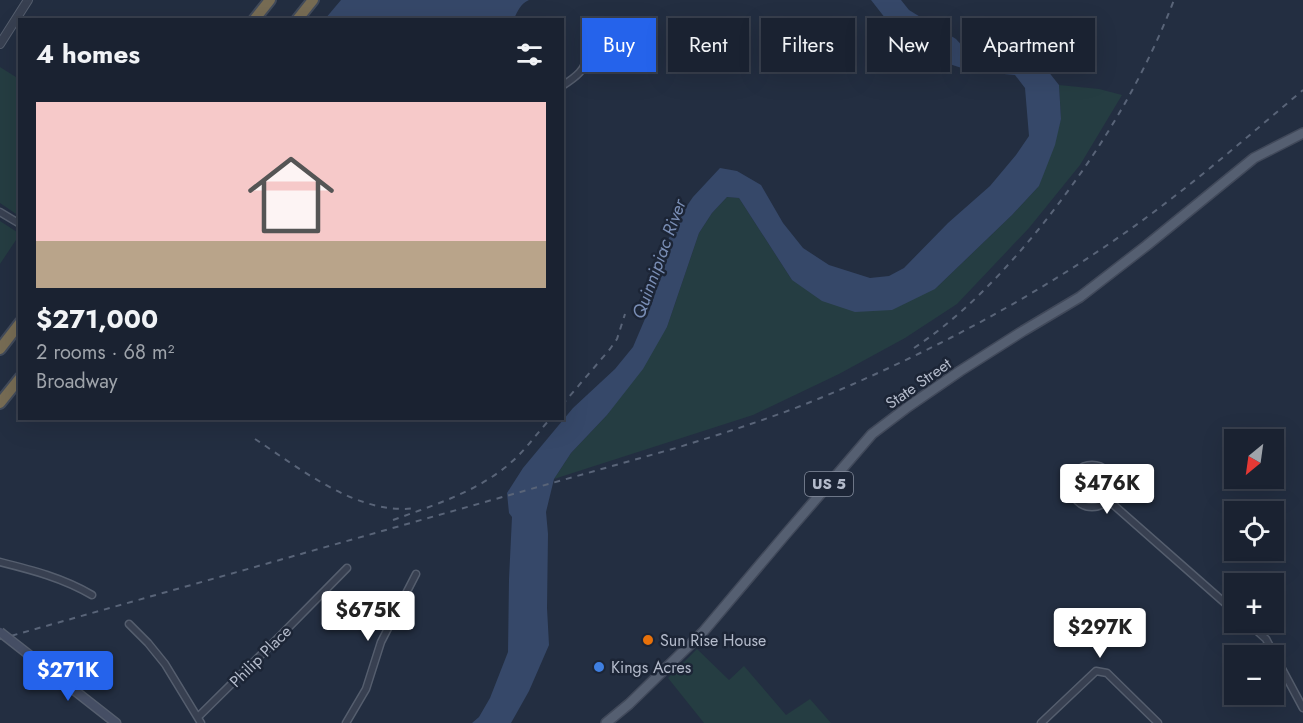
<!DOCTYPE html>
<html lang="en">
<head>
<meta charset="utf-8">
<style>
	:root { --surface:#1a2231; --page:#232a39; --text:#f1f3f6; --muted:#9fa4ab; --line:#383f4d; --accent:#2563eb }
	body { margin:0; font-family:Jost,sans-serif; background:var(--page); color:var(--text); height:100vh; display:flex; flex-direction:column; font-size:22px; white-space:nowrap }
	* { box-sizing:border-box; margin:0 }
	p { font-size:20px; color:var(--muted) }
	.icon { flex:none; width:33px; height:33px; fill:none; stroke:currentColor; stroke-width:2; stroke-linecap:round; stroke-linejoin:round }
	.map { position:relative; flex:1; overflow:hidden }
	.details { position:absolute; left:18px; top:18px; width:546px; height:402px; display:flex; flex-direction:column; background:var(--surface); border-radius:0px; box-shadow:0 6px 24px #0002,0 0 0 2px var(--line) }
	.details>* { flex:none }
	.hud { position:absolute; left:582px; top:18px; width:570px; height:54px; display:flex; gap:12px }
	.needle { width:39px; rotate:209deg }
	.buttons { position:absolute; left:1224px; top:429px; display:grid; gap:12px }
	.buttons a { display:grid; place-items:center; width:60px; height:60px; border-radius:0px; background:var(--surface); box-shadow:0 6px 24px #0002,0 0 0 2px var(--line); font-size:30px }
	.price { position:absolute; translate:-50% -51px; padding:0 14px; border-radius:6px; background:#fff; color:#222; font-size:20px; line-height:39px; filter:drop-shadow(0 2px 3px #0008) }
	.price::after { content:''; position:absolute; left:50%; top:36px; width:18px; height:14px; margin-left:-9px; background:inherit; clip-path:polygon(0 0,100% 0,50% 100%) }
	.price.selected { background:var(--accent); color:#fff }
	ul { padding:0; list-style:none }
	li { display:grid; align-content:center; gap:12px; height:318px; padding:0 18px }
	li span { display:grid; place-items:center; height:186px; border-radius:0px; color:#555 }
	li>.icon { margin-inline-start:auto }
	span .icon { width:108px; height:108px; fill:#fffc; stroke-width:1 }
	li b { font-size:26px }
	h2 { display:flex; justify-content:space-between; align-items:center; height:72px; padding:0 18px; font-size:26px }
	.chip { padding:0 21px; border-radius:0px; background:var(--surface); box-shadow:0 6px 24px #0002,0 0 0 2px var(--line); font-size:21px; line-height:54px }
	.chip.selected { background:var(--accent); color:#fff }
	.map>svg:first-child { display:block }
</style>
</head>
<body>
<div class="map">
<svg width="1303" height="723" viewBox="0 0 1303 723">
	<rect width="100%" height="100%" fill="#232e41"/>
	<!-- green -->
	<path fill="#253d42" d="M0,67L19,79V216L0,203Z
		M1059,85L1099,89L1122,95L1080,165L1029,228L957,304L905,338L839,374L753,415L554,479L571,453L607,415L667,327L699,233L712,213L727,197L739,198L792,280L935,289L1012,215L1039,186L1061,119Z
		M0,221L20,234L0,264Z
		M697,649L729,680L744,666L786,715L810,699L831,723H704L668,678Z"/>
	<!-- water -->
	<path fill="#364869" d="M341,0H529C521,3 517,12 514,19H325Z
		M871,0H901L909,10L956,39L967,51L976,49L985,38L1010,45L1040,61L1059,85L1061,119L1055,145L1039,186L1012,215L935,289L892,310L855,312L822,301L792,280L739,198L727,197L712,213L699,233L667,327L643,369L607,415L571,453L554,479L546,512L548,534L547,608L549,645L529,691L511,723H472L479,717L490,698L508,652L509,579L512,517L509,513L507,493L523,468L573,408L615,369L633,347L653,300L669,238L682,213L693,197L720,168L737,171L761,185L783,223L803,248L829,265L870,278L889,276L904,268L948,223L990,186L1016,155L1029,136L1025,88L1015,75L971,71L940,61L889,23Z"/>
	<g fill="none" stroke-linecap="round" stroke-linejoin="round">
		<!-- minor casing -->
		<g stroke="#555e6e" stroke-width="9">
			<path id="minor" d="M562,86C576,77 586,70 588,53
				M0,212L20,224
				M1071 486a21 21 0 1 1 42 0a21 21 0 1 1-42 0Z
				M1108,500L1234,611
				M0,562C32,570 63,578 92,595
				M1247,622L1266,639L1303,708
				M129,624L148,643L165,664L201,723
				M198,717L282,634L347,568
				M346,723L366,689L381,642L416,574
				M1041,723L1096,671L1107,673L1158,723"/>
		</g>
		<!-- tertiary casing -->
		<g stroke="#555e6e" stroke-width="10">
			<path id="tertiary" d="M0,44L28,0"/>
		</g>
		<!-- secondary casing -->
		<g stroke="#555e6e" stroke-width="11">
			<path id="secondary" d="M37,661L116,723"/>
		</g>
		<!-- primary casing -->
		<g stroke="#41495a" stroke-width="12">
			<path id="primary" d="M606,723L629,704L703,632L785,535L872,434L909,406L960,371L1023,331L1080,297L1146,246L1254,158L1303,133"/>
		</g>
		<!-- motorway casing -->
		<g stroke="#424b5b" stroke-width="14">
			<path id="motorway" d="M254,20L270,0
				M297,20L313,0
				M0,349L20,323
				M0,403L20,378"/>
		</g>
		<!-- minor -->
		<use href="#minor" stroke="#384051" stroke-width="6"/>
		<!-- tertiary -->
		<use href="#tertiary" stroke="#384051" stroke-width="8"/>
		<!-- secondary -->
		<use href="#secondary" stroke="#454e64" stroke-width="8"/>
		<!-- primary -->
		<use href="#primary" stroke="#555f71" stroke-width="9"/>
		<!-- motorway -->
		<use href="#motorway" stroke="#776c54" stroke-width="10"/>
		<!-- rail -->
		<path stroke="#596478" stroke-width="2" stroke-dasharray="6 6" stroke-linecap="butt" d="M914,348C962,316 1001,275 1038,230C1095,159 1141,85 1174,0
			M562,405L610,349L617,339L625,314
			M255,439C301,469 358,516 416,508
			M393,520C437,504 483,490 517,457C529,445 539,431 551,418
			M0,639L676,448C724,433 772,418 818,399C927,354 1033,298 1129,230C1190,187 1246,138 1303,90"/>
		<!-- secondary-bridge casing -->
		<g stroke="#555e6e" stroke-width="11" stroke-linecap="butt">
			<path id="secondary-bridge" d="M0,632L37,661"/>
		</g>
		<!-- secondary-bridge -->
		<use href="#secondary-bridge" stroke="#454e64" stroke-width="8"/>
	</g>
	<!-- markers -->
	<circle fill="#e8710a" stroke="#1c2536" stroke-width="2" cx="648" cy="640" r="6"/>
	<circle fill="#3f7fe0" stroke="#1c2536" stroke-width="2" cx="599" cy="667" r="6"/>
	<g text-anchor="middle" stroke-width="5" stroke-linejoin="round" paint-order="stroke">
		<!-- shield labels -->
		<rect fill="#1c2536" stroke="#868e9e" stroke-width="1.5" x="805" y="472" width="48" height="24" rx="4.5"/>
		<g font-size="15" font-weight="bold" fill="#b4bbcb">
			<text x="829" y="489">US 5</text>
		</g>
		<!-- street labels -->
		<g font-size="16" fill="#b4bbcb" stroke="#1c2536">
			<text transform="translate(918 383) rotate(-35)" y="6">State Street</text>
			<text transform="translate(260 656) rotate(-45)" y="6">Philip Place</text>
		</g>
		<!-- poi labels -->
		<g font-size="16" fill="#b4bbcb" stroke="#1c2536" text-anchor="start">
			<text x="660" y="646">Sun Rise House</text>
			<text x="611" y="673">Kings Acres</text>
		</g>
		<!-- water labels -->
		<g font-size="18" font-style="italic" fill="#7a8eb5" stroke="#1c2536">
			<text transform="translate(659 259) rotate(-70)" y="6">Quinnipiac River</text>
		</g>
	</g>
</svg>
<div class="buttons">
<a><svg class="needle" viewBox="-14 -14 28 28"><path d="M0-13l5 13h-10z" fill="#e53935"/><path d="M0 13l5-13h-10z" fill="#9fa4ab"/></svg></a>
<a><svg class="icon" aria-label="locate" viewBox="0 0 24 24"><circle cx="12" cy="12" r="6"/><path d="M12 2v4M12 18v4M2 12h4M18 12h4"/></svg></a>
<a>+</a>
<a>−</a>
</div>
<b class="price" style="left:1107px;top:515px">$476K</b>
<b class="price" style="left:368px;top:642px">$675K</b>
<b class="price" style="left:1100px;top:659px">$297K</b>
<b class="price selected" style="left:68px;top:702px">$271K</b>
<div class="hud">
<a class="chip selected">Buy</a>
<a class="chip">Rent</a>
<a class="chip">Filters</a>
<a class="chip">New</a>
<a class="chip">Apartment</a>
</div>
<section class="details">
<h2>4 homes<svg class="icon" aria-label="filters" viewBox="0 0 24 24"><path d="M4 7h16M4 17h16"/><circle cx="9" cy="7" r="2"/><circle cx="15" cy="17" r="2"/></svg></h2>
<ul>
<li><span style="background:linear-gradient(#f6c9c9 75%,#b9a48a 0)"><svg class="icon" aria-label="home" viewBox="0 0 24 24"><path d="M3 11l9-7 9 7M6 9v11h12V9"/></svg></span><div><b>$271,000</b><p>2 rooms · 68 m²</p><p>Broadway</p></div></li>
</ul>
</section>
</div>
</body>
</html>
